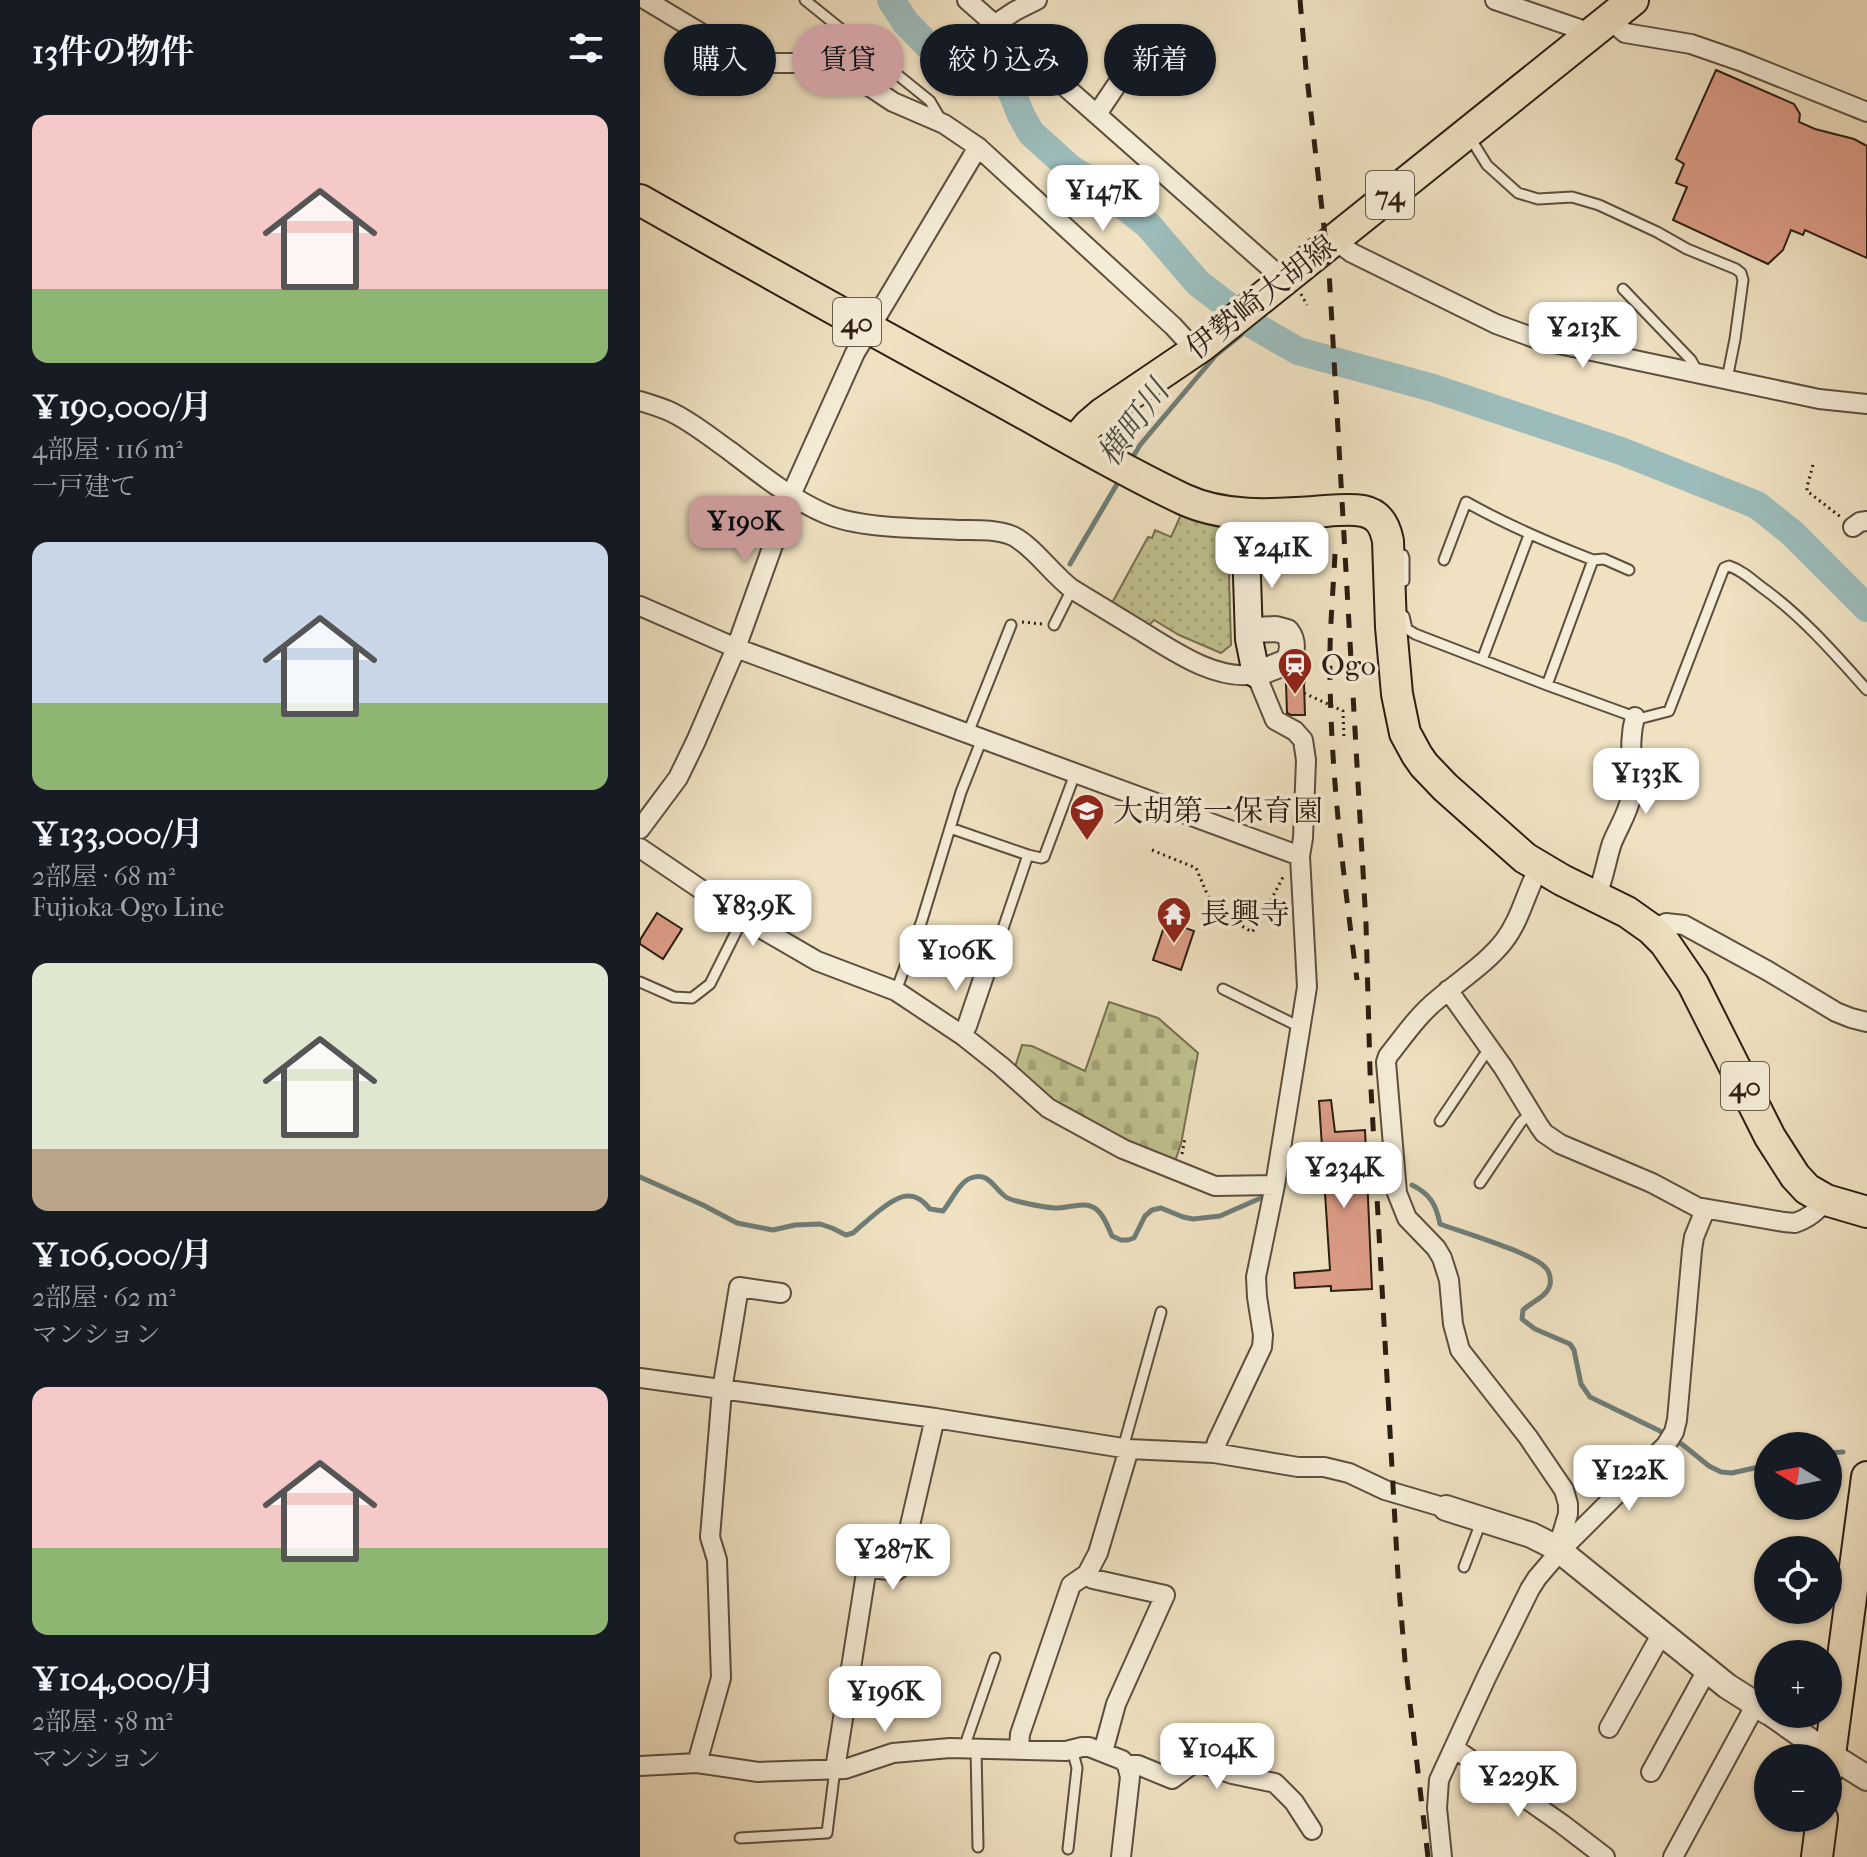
<!DOCTYPE html>
<html lang="ja">
<head>
<meta charset="utf-8">
<style>
	:root { --surface:#171b24; --page:#20242c; --text:#f1f3f6; --muted:#9ea1a6; --accent:#c59692 }
	body { margin:0; font-family:"IM FELL French Canon","Noto Serif JP",serif; background:var(--page); color:var(--text); height:100vh; display:flex; flex-direction:column; font-size:30px; white-space:nowrap }
	* { box-sizing:border-box; margin:0 }
	p { font-size:26px; color:var(--muted) }
	.icon { flex:none; width:44px; height:44px; fill:none; stroke:currentColor; stroke-width:2; stroke-linecap:round; stroke-linejoin:round }
	.map { position:relative; flex:1; overflow:hidden }
	.details { display:flex; flex-direction:column; background:var(--surface); width:640px }
	.details>* { flex:none }
	.hud { position:absolute; left:24px; top:24px; width:760px; height:72px; display:flex; gap:16px }
	.needle { width:52px; rotate:280deg }
	.fabs { position:absolute; left:1114px; top:1432px; display:grid; gap:16px }
	.fabs a { display:grid; place-items:center; width:88px; height:88px; border-radius:50%; background:var(--surface); box-shadow:0 2px 6px #0004; font-size:40px }
	.price { position:absolute; translate:-50% -68px; padding:0 18px; border-radius:16px; background:#fff; color:#222; font-size:26px; line-height:52px; filter:drop-shadow(0 2px 4px #0008) }
	.price::after { content:''; position:absolute; left:50%; top:48px; width:24px; height:18px; margin-left:-12px; background:inherit; clip-path:polygon(0 0,100% 0,50% 100%) }
	.price.active { background:var(--accent); color:#111 }
	ul { padding:0; list-style:none }
	li { display:grid; align-content:center; gap:16px; height:424px; padding:0 32px }
	li span { display:grid; place-items:center; height:248px; border-radius:16px; color:#555 }
	li>.icon { margin-inline-start:auto }
	span .icon { width:144px; height:144px; fill:#fffc; stroke-width:1 }
	li b { font-size:34px }
	h2 { display:flex; justify-content:space-between; align-items:center; height:96px; padding:0 32px; font-size:34px }
	.chip { padding:0 28px; border-radius:36px; background:var(--surface); box-shadow:0 2px 6px #0004; font-size:28px; line-height:72px }
	.chip.active { background:var(--accent); color:#111 }
	main { display:flex; flex:1; min-height:0 }
	.map>svg:first-child { display:block }
</style>
</head>
<body>
<main>
<section class="details">
<h2>13件の物件<svg class="icon" aria-label="filters" viewBox="0 0 24 24"><path d="M4 7h16M4 17h16"/><circle cx="9" cy="7" r="2"/><circle cx="15" cy="17" r="2"/></svg></h2>
<ul>
<li><span style="background:linear-gradient(#f6c9c9 70%,#8fb573 0)"><svg class="icon" aria-label="home" viewBox="0 0 24 24"><path d="M3 11l9-7 9 7M6 9v11h12V9"/></svg></span><div><b>¥190,000/月</b><p>4部屋 · 116 m²</p><p>一戸建て</p></div></li>
<li><span style="background:linear-gradient(#c9d6e8 65%,#8fb573 0)"><svg class="icon" aria-label="home" viewBox="0 0 24 24"><path d="M3 11l9-7 9 7M6 9v11h12V9"/></svg></span><div><b>¥133,000/月</b><p>2部屋 · 68 m²</p><p>Fujioka-Ogo Line</p></div></li>
<li><span style="background:linear-gradient(#dfe7d0 75%,#b9a48a 0)"><svg class="icon" aria-label="home" viewBox="0 0 24 24"><path d="M3 11l9-7 9 7M6 9v11h12V9"/></svg></span><div><b>¥106,000/月</b><p>2部屋 · 62 m²</p><p>マンション</p></div></li>
<li><span style="background:linear-gradient(#f6c9c9 65%,#8fb573 0)"><svg class="icon" aria-label="home" viewBox="0 0 24 24"><path d="M3 11l9-7 9 7M6 9v11h12V9"/></svg></span><div><b>¥104,000/月</b><p>2部屋 · 58 m²</p><p>マンション</p></div></li>
</ul>
</section>
<div class="map">
<svg width="1227" height="1857" viewBox="0 0 1227 1857">
	<defs>
		<pattern id="cemetery-stones" width="16" height="16" patternUnits="userSpaceOnUse" patternTransform="scale(2)"><rect width="16" height="16" fill="#c0c18e"/><path d="M2 7V4a2 2 0 0 1 4 0v3zM10 15v-3a2 2 0 0 1 4 0v3z" fill="#a5a579"/></pattern>
		<pattern id="park-dots" width="8" height="8" patternUnits="userSpaceOnUse" patternTransform="scale(2)"><rect width="8" height="8" fill="#c0c18e"/><path d="M2 2h.1M6 6h.1" fill="none" stroke="#a5a579" stroke-width="1.8" stroke-linecap="round"/></pattern>
	</defs>
	<rect width="100%" height="100%" fill="#efe1c1"/>
	<filter id="stains"><feTurbulence type="fractalNoise" baseFrequency=".0025" numOctaves="4"/><feColorMatrix values="0 0 0 0 .2 0 0 0 0 .09 0 0 0 0 .02 0 0 0 .5 -.17"/></filter>
	<radialGradient id="worn" r=".72"><stop offset=".6" stop-color="#630" stop-opacity="0"/><stop offset="1" stop-color="#630" stop-opacity=".3"/></radialGradient>
	<!-- cemetery -->
	<path fill="url(#cemetery-stones)" stroke="#767050" stroke-width="2" d="M469,1002L518,1018L558,1053L541,1144L535,1161L486,1141L413,1102L375,1067L382,1045L392,1046L445,1071Z"/>
	<!-- park -->
	<path fill="url(#park-dots)" stroke="#767050" stroke-width="2" d="M544,508L592,523V533L588,542L591,645L581,653L539,635L514,620L509,625L472,603L508,537L512,538L515,530L531,537Z"/>
	<g fill="none" stroke-linecap="round" stroke-linejoin="round">
		<!-- stream -->
		<path stroke="#6f7d77" stroke-width="5" d="M491,460L500,445L576,355L613,325
			M430,564L480,479
			M0,1177L63,1205L97,1223L133,1230L155,1225L180,1224L192,1228L206,1235L213,1233C225,1223 253,1195 268,1196C278,1196 284,1202 290,1209L303,1211C311,1202 319,1182 331,1178C349,1171 354,1189 366,1197C374,1202 404,1207 414,1208C427,1209 445,1200 456,1209C464,1215 468,1227 472,1236L481,1240H488L494,1238L505,1216L512,1210L521,1208L543,1217L553,1219L580,1216L623,1197
			M772,1185C790,1194 796,1204 800,1224C822,1232 892,1253 905,1267C909,1271 911,1278 910,1285C907,1297 891,1302 883,1310L882,1319L895,1329L930,1344L934,1350L941,1384L950,1397L1022,1432L1043,1445L1069,1466L1081,1472L1092,1473L1128,1465
			M1188,1453L1203,1452"/>
		<!-- river -->
		<path stroke="#9cbcbb" stroke-width="28" d="M251,0L266,23L308,66L322,75L362,79L368,83L381,115L391,133L431,169L455,183L508,225L558,283L613,325L658,351L793,388L981,451L1117,505L1152,533L1227,608"/>
	</g>
	<!-- building -->
	<path fill="#db9b85" stroke="#2b1e12" stroke-width="2" d="M1076,70L1154,104L1160,114L1159,122L1175,129L1214,139L1227,146V258L1165,230L1163,235L1151,230L1143,250L1128,264L1033,220L1047,187L1036,183L1044,164L1036,159Z
		M669,664L664,684L665,715H651L647,713L646,684H652V678Z
		M17,913L42,929L23,959L0,944V940Z
		M526,921L554,931L541,970L513,960Z
		M691,1100L695,1132L725,1130L732,1289L691,1291V1286L655,1288L654,1273L690,1270L679,1101Z"/>
	<g fill="none" stroke-linecap="round" stroke-linejoin="round">
		<!-- service casing -->
		<g stroke="#5c4f3e" stroke-width="13">
			<path id="service" d="M165,0L290,101L300,118
				M829,136L847,165L878,193L898,199L932,197L959,205L1017,232L1047,249L1096,269L1101,273L1103,280L1095,339L1087,379
				M983,289L1051,360L1058,373
				M756,554L763,555L764,558V581
				M804,560L826,502C867,525 909,543 953,560L964,559L989,570
				M764,616L767,629L775,634L907,685L995,717L1002,718L1029,711L1084,568L1089,566C1101,570 1110,578 1120,586C1161,615 1194,653 1227,690
				M414,625L432,589
				M842,660L889,535
				M907,685L953,560
				M328,733L371,625
				M310,828L388,855L401,858L404,857L435,774
				M346,970L357,946L388,855
				M0,982L34,997L52,998L70,984L103,918
				M583,989L662,1028
				M256,991L282,920L321,792L342,739
				M800,1121L843,1057L851,1050
				M840,1183L881,1122L890,1114
				M483,1448L521,1312
				M824,1567L841,1522
				M326,1749L327,1739L355,1658
				M336,1749L338,1847
				M100,1838L187,1833L195,1769
				M428,1849L437,1768L432,1749"/>
		</g>
		<!-- minor casing -->
		<g stroke="#5c4f3e" stroke-width="22">
			<path id="minor" d="M6,0L94,53L122,63H184L199,66L253,102L304,124L338,147L533,326L556,351
				M327,0L643,279
				M855,0L951,33
				M969,19L985,33L1051,44L1100,61L1227,112
				M354,25L375,11L397,0
				M457,114L486,71
				M694,240L712,253L856,324L900,340L1179,399L1227,404
				M0,401C10,404 20,407 29,411C51,421 70,437 90,451C120,474 151,499 186,514C220,529 281,528 319,530C336,530 357,529 373,536C393,546 412,574 432,589C453,602 475,615 496,628C529,648 575,682 616,674L635,720L655,731L663,740L666,760L663,838L660,856L667,987L635,1185L616,1277L617,1297L623,1335L622,1347L577,1442L574,1453
				M1213,527L1220,522L1227,521
				M0,606L96,648L660,856
				M0,829L38,778L56,741L96,648L151,495L215,353L338,147
				M0,848L103,918L177,961L256,991L322,1035L361,1066L408,1108L483,1149L575,1186L635,1185
				M899,868C886,891 881,919 864,941C846,964 820,980 798,999C778,1015 764,1036 748,1056L746,1062L757,1193L767,1218L796,1248L802,1258L809,1280L813,1324L820,1350L888,1437L924,1490L928,1504V1514L922,1534L915,1547
				M956,897C964,879 966,861 972,843C978,828 988,813 991,797C995,769 987,746 995,717
				M1011,929L1026,923L1044,925L1128,971L1196,1012L1211,1018L1227,1022
				M808,990L863,1067L899,1126L904,1133L920,1144L1012,1183L1057,1207L1144,1222L1155,1223C1169,1218 1176,1212 1186,1200
				M322,1035L327,1026L346,970
				M0,1378L295,1418L489,1449L574,1453L658,1467H684L709,1473L745,1490L806,1508
				M447,1574L453,1579L525,1595L476,1704L463,1752
				M969,1728L1022,1633
				M814,1748L922,1824L965,1857
				M379,1749L380,1734L431,1585L447,1574L458,1553L489,1449
				M57,1763L81,1678L77,1560L70,1537L82,1390L99,1287L141,1293
				M487,1765H498L532,1779L554,1763H561L592,1774L635,1783L654,1802L672,1830
				M0,1766L57,1763L118,1772L205,1769L253,1753L310,1748L426,1751L442,1747H449L482,1760L487,1765L490,1777L481,1857
				M195,1769L226,1573L228,1569L231,1568L256,1571L260,1568L295,1418
				M1011,1772L1067,1670
				M802,1857L797,1808L799,1780L847,1676L890,1589L897,1578L921,1550L1026,1445L1034,1432L1037,1420L1052,1250L1054,1237L1065,1210
				M1033,1857L1116,1704"/>
		</g>
		<!-- tertiary casing -->
		<g stroke="#5c4f3e" stroke-width="28">
			<path id="tertiary" d="M608,630L636,629L647,632C654,641 653,653 647,662L616,674
				M806,1508L891,1535L915,1547L1087,1686L1128,1712
				M1132,1714L1190,1755L1227,1778"/>
		</g>
		<!-- secondary casing -->
		<g stroke="#2b1e12" stroke-width="30">
			<path id="secondary" d="M605,514L609,639L616,674"/>
		</g>
		<!-- primary casing -->
		<g stroke="#2b1e12" stroke-width="34">
			<path id="primary" d="M0,200C118,267 237,333 356,398C418,432 479,469 543,499C584,518 630,515 674,512C690,511 707,508 723,511C739,514 745,526 748,541L751,627L757,694L765,733L777,755L784,765L805,787L885,858L922,880L987,912L1011,929L1025,943L1053,984L1130,1137L1155,1176L1167,1189L1186,1200L1227,1212
				M435,441L449,425L463,413L562,346L993,0
				M1188,1770L1227,1477
				M1177,1857L1182,1818"/>
		</g>
		<!-- path -->
		<path stroke="#2b1e12" stroke-width="3" stroke-dasharray="2 4" stroke-linecap="butt" d="M661,294L667,305
			M1173,465L1167,487V491L1202,518
			M382,622L402,624
			M664,693L703,711L704,738
			M512,850L556,868L574,910L612,932L618,925L643,877
			M542,1154L545,1138"/>
		<!-- service -->
		<use href="#service" stroke="#f5ecd7" stroke-width="9"/>
		<!-- minor -->
		<use href="#minor" stroke="#f5ecd7" stroke-width="18"/>
		<!-- tertiary -->
		<use href="#tertiary" stroke="#f5ecd7" stroke-width="24"/>
		<!-- secondary -->
		<use href="#secondary" stroke="#f5ecd7" stroke-width="26"/>
		<!-- primary -->
		<use href="#primary" stroke="#efe1c1" stroke-width="30"/>
		<!-- rail -->
		<path stroke="#2b1e12" stroke-width="5" stroke-dasharray="14 14" stroke-linecap="butt" d="M660,0L666,69L689,271L726,924L730,1071L758,1576L765,1661L788,1857
			M695,554C693,594 689,635 690,676C691,778 704,879 717,980"/>
	</g>
	<!-- icons -->
	<defs>
		<g id="station-pin" transform="scale(1.8)"><path d="M0 17L-7.5 6A9.5 9.5 0 1 1 7.5 6Z" fill="#8f2418" stroke="#f5ecd7"/><path d="M-3-6H3Q5-6 5-4V2Q5 4 3 4L4.5 6H3L1.5 4h-3L-3 6H-4.5L-3 4Q-5 4-5 2V-4Q-5-6-3-6ZM-3.5-4v3h7v-3ZM-3.5 1v1.5H-2V1ZM2 1v1.5H3.5V1Z" fill="#fff"/></g>
		<g id="school-pin" transform="scale(1.8)"><path d="M0 17L-7.5 6A9.5 9.5 0 1 1 7.5 6Z" fill="#8f2418" stroke="#f5ecd7"/><path d="M0-5L7-2L0 1L-7-2ZM-4 1L0 2.5L4 1V4Q0 6-4 4Z" fill="#fff"/></g>
		<g id="temple-pin" transform="scale(1.8)"><path d="M0 17L-7.5 6A9.5 9.5 0 1 1 7.5 6Z" fill="#8f2418" stroke="#f5ecd7"/><path d="M0-6L5-2H3V0L6.5 2.5H4V6H1.5V3h-3V6H-4V2.5H-6.5L-3 0V-2H-5Z" fill="#fff"/></g>
	</defs>
	<g fill-rule="evenodd">
		<use href="#station-pin" x="655" y="665"/>
		<use href="#school-pin" x="447" y="811"/>
		<use href="#temple-pin" x="534" y="914"/>
	</g>
	<g text-anchor="middle" stroke-width="7" stroke-linejoin="round" paint-order="stroke">
		<!-- shield labels -->
		<g fill="#f5ecd7" stroke="#685c4d" stroke-width="2">
			<rect x="726" y="171" width="48" height="48" rx="6"/>
			<rect x="193" y="298" width="48" height="48" rx="6"/>
			<rect x="1081" y="1062" width="48" height="48" rx="6"/>
		</g>
		<g font-size="28" font-weight="bold" fill="#2b1e12">
			<text x="750" y="205">74</text>
			<text x="217" y="332">40</text>
			<text x="1105" y="1096">40</text>
		</g>
		<!-- street labels -->
		<g font-size="30" fill="#2b1e12" stroke="#f5ecd7">
			<text transform="translate(621 297) rotate(-38)" y="10">伊勢崎大胡線</text>
		</g>
		<!-- poi labels -->
		<g font-size="30" fill="#2b1e12" stroke="#f5ecd7" text-anchor="start">
			<text x="681" y="675">Ogo</text>
			<text x="473" y="821">大胡第一保育園</text>
			<text x="560" y="924">長興寺</text>
		</g>
		<!-- water labels -->
		<g font-size="32" font-style="italic" fill="#4d4d45" stroke="#f5ecd7">
			<text transform="translate(493 423) rotate(-54)" y="11">横町川</text>
		</g>
	</g>
	<rect width="100%" height="100%" filter="url(#stains)"/>
	<rect width="100%" height="100%" fill="url(#worn)"/>
</svg>
<div class="fabs">
<a><svg class="needle" viewBox="-14 -14 28 28"><path d="M0-13l5 13h-10z" fill="#e53935"/><path d="M0 13l5-13h-10z" fill="#9ea1a6"/></svg></a>
<a><svg class="icon" aria-label="locate" viewBox="0 0 24 24"><circle cx="12" cy="12" r="6"/><path d="M12 2v4M12 18v4M2 12h4M18 12h4"/></svg></a>
<a>+</a>
<a>−</a>
</div>
<b class="price" style="left:463px;top:233px">¥147K</b>
<b class="price" style="left:943px;top:370px">¥213K</b>
<b class="price active" style="left:105px;top:564px">¥190K</b>
<b class="price" style="left:632px;top:590px">¥241K</b>
<b class="price" style="left:1006px;top:816px">¥133K</b>
<b class="price" style="left:113px;top:948px">¥83.9K</b>
<b class="price" style="left:316px;top:993px">¥106K</b>
<b class="price" style="left:704px;top:1210px">¥234K</b>
<b class="price" style="left:989px;top:1513px">¥122K</b>
<b class="price" style="left:253px;top:1592px">¥287K</b>
<b class="price" style="left:245px;top:1734px">¥196K</b>
<b class="price" style="left:577px;top:1791px">¥104K</b>
<b class="price" style="left:878px;top:1819px">¥229K</b>
<div class="hud">
<a class="chip">購入</a>
<a class="chip active">賃貸</a>
<a class="chip">絞り込み</a>
<a class="chip">新着</a>
</div>
</div>
</main>
</body>
</html>
